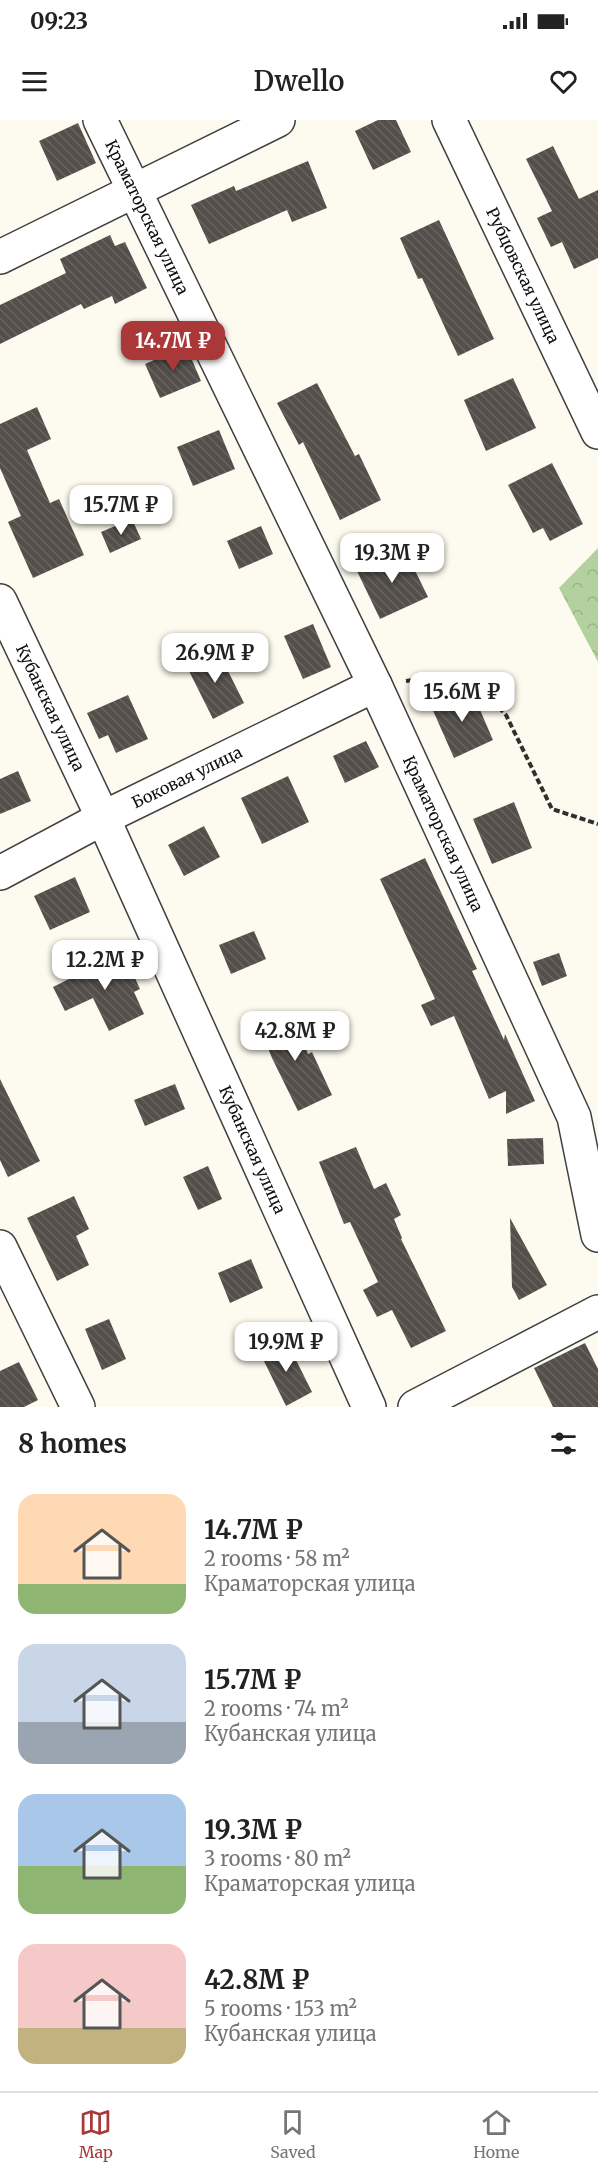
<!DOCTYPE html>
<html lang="en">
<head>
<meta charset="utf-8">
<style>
	:root { --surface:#fff; --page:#f2f2f2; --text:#222; --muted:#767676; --line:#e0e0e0; --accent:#aa3838 }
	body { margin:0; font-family:Merriweather,serif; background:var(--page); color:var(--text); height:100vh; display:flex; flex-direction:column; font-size:22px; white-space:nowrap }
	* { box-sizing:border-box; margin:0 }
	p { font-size:20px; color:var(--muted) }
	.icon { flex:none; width:33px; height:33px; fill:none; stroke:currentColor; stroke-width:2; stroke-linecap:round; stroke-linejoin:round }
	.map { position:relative; height:1287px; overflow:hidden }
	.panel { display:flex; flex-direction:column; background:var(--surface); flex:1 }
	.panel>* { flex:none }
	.price { position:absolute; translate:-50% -51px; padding:0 14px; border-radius:12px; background:#fff; color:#222; font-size:20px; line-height:39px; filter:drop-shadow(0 2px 3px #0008) }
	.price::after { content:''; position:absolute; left:50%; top:36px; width:18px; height:14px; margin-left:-9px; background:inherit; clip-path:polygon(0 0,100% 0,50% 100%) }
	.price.on { background:var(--accent); color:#fff }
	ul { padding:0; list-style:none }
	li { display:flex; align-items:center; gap:18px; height:150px; padding:0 18px }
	li span { display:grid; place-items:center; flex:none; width:168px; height:120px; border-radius:18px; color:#555 }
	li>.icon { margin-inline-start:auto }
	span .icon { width:72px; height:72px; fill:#fffc; stroke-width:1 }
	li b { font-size:26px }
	h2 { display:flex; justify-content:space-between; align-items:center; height:72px; padding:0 18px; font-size:26px }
	.status { display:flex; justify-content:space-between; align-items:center; height:42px; padding:0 30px; background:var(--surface); direction:ltr }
	.status svg { height:16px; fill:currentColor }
	header { display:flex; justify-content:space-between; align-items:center; height:78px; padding:0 18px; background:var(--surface); font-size:27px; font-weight:600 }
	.tabs { display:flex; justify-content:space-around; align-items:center; height:84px; border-top:2px solid var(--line); background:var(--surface); font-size:16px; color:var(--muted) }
	.tabs a { display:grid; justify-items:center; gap:3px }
	.tabs .on { color:var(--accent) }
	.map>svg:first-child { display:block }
</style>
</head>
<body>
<div class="status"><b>09:23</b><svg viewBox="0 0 49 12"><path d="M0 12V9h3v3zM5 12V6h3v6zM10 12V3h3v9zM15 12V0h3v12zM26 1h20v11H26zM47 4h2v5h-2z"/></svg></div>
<header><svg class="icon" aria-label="menu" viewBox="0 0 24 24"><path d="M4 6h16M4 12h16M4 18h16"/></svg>Dwello<svg class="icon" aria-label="heart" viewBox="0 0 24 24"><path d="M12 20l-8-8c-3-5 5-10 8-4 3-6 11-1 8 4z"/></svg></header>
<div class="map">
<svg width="598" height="1287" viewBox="0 0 598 1287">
	<defs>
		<pattern id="forest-crowns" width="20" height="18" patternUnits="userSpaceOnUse" patternTransform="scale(1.5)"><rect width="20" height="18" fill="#b3d19e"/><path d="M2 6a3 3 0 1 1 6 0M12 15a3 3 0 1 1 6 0" fill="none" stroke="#99b287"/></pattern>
		<pattern id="building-back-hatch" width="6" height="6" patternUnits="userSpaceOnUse" patternTransform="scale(1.5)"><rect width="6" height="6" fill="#544f4b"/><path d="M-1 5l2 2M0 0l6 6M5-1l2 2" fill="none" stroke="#686460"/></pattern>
	</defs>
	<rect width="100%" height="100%" fill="#fdfbef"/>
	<!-- forest -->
	<path fill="url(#forest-crowns)" d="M598,428V542L559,468Z"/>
	<!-- building -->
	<path fill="url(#building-back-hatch)" d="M378,0H396L411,32L373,50L355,11Z
		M78,3L96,43L57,61L39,21Z
		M553,26L579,79L598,70V138L574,149L562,122L551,127L537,98L552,91L526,39Z
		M308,41L327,88L292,102L287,90L209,124L191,85L234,66L236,71Z
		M439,100L494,219L458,236L422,158L418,159L400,118Z
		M110,115L115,126L125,122L147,168L115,184L112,176L84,189L81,184L0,224V185L66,153L60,139Z
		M186,226L201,261L160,278L145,244Z
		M513,258L536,308L486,331L464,280Z
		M317,263L355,336L359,334L381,380L340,400L303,322L299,325L277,283Z
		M37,287L51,319L27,330L50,383L59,379L84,435L33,458L8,402L21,396L0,348V304Z
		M219,310L235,349L193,366L177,327Z
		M552,343L583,404L550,421L543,408L533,413L508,365Z
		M132,399L141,419L110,433L101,412Z
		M261,406L273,434L239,449L227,421Z
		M404,428L428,477L380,499L357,451Z
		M313,504L331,547L303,559L284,516Z
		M217,529L244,583L213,599L186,545Z
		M471,569L493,620L454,638L431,586Z
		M128,575L148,619L116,633L108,615L99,619L87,593Z
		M366,621L379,647L345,663L333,636Z
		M18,651L31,681L0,694V659Z
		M288,656L309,702L262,724L241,678Z
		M514,682L532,728L492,744L473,699Z
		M204,706L220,737L184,756L168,725Z
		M425,738L477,849L472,851L504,920L505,914L535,981L506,994V971L489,979L454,896L431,906L421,885L435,879L380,759Z
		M75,757L90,792L50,810L34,776Z
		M254,811L266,839L231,854L219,825Z
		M123,832L140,869L134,872L144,894L109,911L93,878L65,891L53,867Z
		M559,833L567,856L542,866L533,842Z
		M291,893L308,934L312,932L332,975L298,991L272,938L259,906Z
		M0,959L40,1041L8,1057L0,1040Z
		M175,964L185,989L145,1006L134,980Z
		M543,1018L544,1044L508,1046L507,1019Z
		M356,1027L374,1069L386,1063L401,1095L394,1099L402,1118L401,1119L446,1211L411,1228L392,1190L377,1197L363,1170L378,1162L350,1102L344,1104L319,1042Z
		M208,1046L222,1079L198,1090L183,1057Z
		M74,1076L89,1109L76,1116L89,1145L57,1161L27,1098Z
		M510,1098L547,1165L519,1180L512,1167Z
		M251,1139L263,1168L230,1183L218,1153Z
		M109,1199L126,1239L102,1250L85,1209Z
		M286,1220L312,1272L286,1286L260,1233Z
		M585,1223L598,1249V1287H553L534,1248Z
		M19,1242L38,1280L24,1287H0V1251Z"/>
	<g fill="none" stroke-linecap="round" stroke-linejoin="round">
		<!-- minor casing -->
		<g stroke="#404040" stroke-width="36">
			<g id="minor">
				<path id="s1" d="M100,0L375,565L574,997L598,1115"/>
				<path id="s2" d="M449,0L598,312"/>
				<path d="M0,137L278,0"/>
				<path id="s3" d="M0,481L103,698L369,1287"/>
				<path id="s4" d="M0,753L103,698L375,565"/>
				<path d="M0,1127L78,1287"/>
				<path d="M415,1287L598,1192"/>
			</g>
		</g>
		<!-- path -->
		<path stroke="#2f2f2f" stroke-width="4" stroke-dasharray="6 3" stroke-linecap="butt" d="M406,561L468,554L506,595L552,689L598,704"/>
		<!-- minor -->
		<use href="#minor" stroke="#fff" stroke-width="33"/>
	</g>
	<g text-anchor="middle" stroke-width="6" stroke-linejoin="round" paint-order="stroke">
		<!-- street labels -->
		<g font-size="16" fill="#0d0d0d" stroke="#fff">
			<text dy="6" stroke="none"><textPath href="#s1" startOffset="108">Краматорская улица</textPath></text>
			<text dy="6" stroke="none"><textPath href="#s2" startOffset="172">Рубцовская улица</textPath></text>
			<text dy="6" stroke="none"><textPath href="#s3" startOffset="118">Кубанская улица</textPath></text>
			<text dy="6" stroke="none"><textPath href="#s4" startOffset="210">Боковая улица</textPath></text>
			<text dy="6" stroke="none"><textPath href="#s1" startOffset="792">Краматорская улица</textPath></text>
			<text dy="6" stroke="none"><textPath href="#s3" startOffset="604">Кубанская улица</textPath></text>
		</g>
	</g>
</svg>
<b class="price on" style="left:173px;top:252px">14.7M ₽</b>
<b class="price" style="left:121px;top:416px">15.7M ₽</b>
<b class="price" style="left:392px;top:464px">19.3M ₽</b>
<b class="price" style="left:215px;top:564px">26.9M ₽</b>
<b class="price" style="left:462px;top:603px">15.6M ₽</b>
<b class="price" style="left:105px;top:871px">12.2M ₽</b>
<b class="price" style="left:295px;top:942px">42.8M ₽</b>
<b class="price" style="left:286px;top:1253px">19.9M ₽</b>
</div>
<section class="panel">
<h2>8 homes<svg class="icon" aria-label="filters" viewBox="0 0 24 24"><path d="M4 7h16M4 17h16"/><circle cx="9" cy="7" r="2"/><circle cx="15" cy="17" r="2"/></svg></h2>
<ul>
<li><span style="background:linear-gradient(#ffd9b3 75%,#8fb573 0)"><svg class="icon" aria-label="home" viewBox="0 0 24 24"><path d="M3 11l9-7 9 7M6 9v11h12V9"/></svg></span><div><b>14.7M ₽</b><p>2 rooms · 58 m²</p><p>Краматорская улица</p></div></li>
<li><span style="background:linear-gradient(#c9d6e8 65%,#9aa5b1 0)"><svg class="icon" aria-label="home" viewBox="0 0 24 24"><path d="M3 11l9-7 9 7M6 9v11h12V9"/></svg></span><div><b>15.7M ₽</b><p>2 rooms · 74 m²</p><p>Кубанская улица</p></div></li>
<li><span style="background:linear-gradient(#a9c7e8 60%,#8fb573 0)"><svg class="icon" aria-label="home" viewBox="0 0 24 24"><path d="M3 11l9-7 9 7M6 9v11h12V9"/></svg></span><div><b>19.3M ₽</b><p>3 rooms · 80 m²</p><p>Краматорская улица</p></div></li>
<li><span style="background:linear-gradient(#f6c9c9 70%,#c2b280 0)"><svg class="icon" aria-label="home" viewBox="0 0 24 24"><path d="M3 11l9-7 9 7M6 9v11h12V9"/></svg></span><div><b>42.8M ₽</b><p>5 rooms · 153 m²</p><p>Кубанская улица</p></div></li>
</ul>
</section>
<nav class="tabs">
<a class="on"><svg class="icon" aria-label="map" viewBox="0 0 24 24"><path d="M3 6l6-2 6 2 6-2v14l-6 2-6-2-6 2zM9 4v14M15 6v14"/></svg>Map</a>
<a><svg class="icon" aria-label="saved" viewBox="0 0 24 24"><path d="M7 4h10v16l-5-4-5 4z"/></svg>Saved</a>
<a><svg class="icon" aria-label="home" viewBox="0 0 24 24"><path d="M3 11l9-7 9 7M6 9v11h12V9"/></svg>Home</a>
</nav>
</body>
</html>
